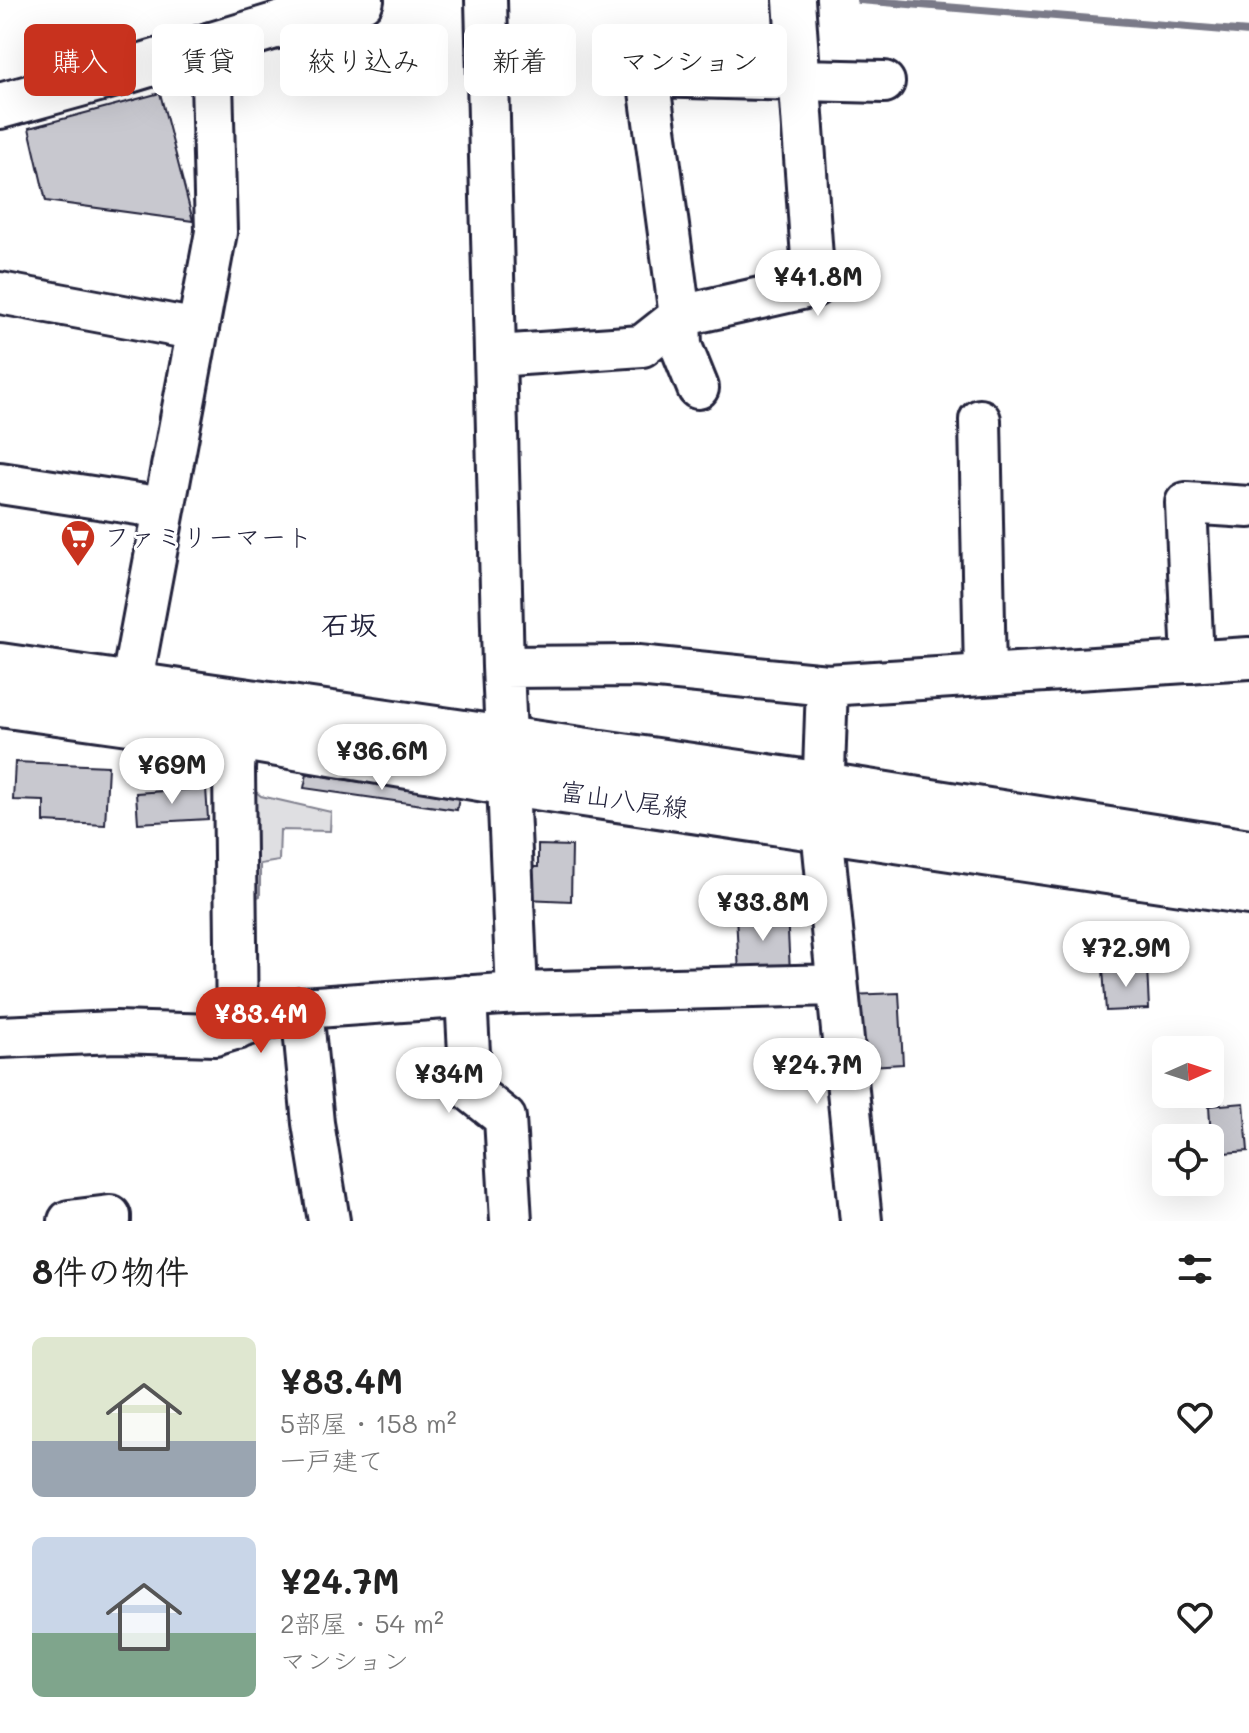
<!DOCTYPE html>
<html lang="ja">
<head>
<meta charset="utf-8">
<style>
	:root { --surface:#fff; --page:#f2f2f2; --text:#222; --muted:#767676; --accent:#c8321e }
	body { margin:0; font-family:Mali,"Klee One",sans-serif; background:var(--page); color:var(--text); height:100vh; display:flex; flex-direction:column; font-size:30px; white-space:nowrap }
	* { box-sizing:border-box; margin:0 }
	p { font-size:26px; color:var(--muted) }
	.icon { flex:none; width:44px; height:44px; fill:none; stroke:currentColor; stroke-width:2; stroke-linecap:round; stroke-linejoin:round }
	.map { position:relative; height:1221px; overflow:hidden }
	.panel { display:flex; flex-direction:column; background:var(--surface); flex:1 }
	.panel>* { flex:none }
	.banner { position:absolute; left:24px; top:24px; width:800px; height:72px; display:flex; gap:16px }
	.needle { width:52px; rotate:87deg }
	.controls { position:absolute; left:1152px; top:1036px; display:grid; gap:16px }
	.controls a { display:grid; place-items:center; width:72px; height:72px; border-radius:12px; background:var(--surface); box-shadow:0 8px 32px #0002; font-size:40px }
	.price { position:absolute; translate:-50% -68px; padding:0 18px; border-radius:28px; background:#fff; color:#222; font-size:26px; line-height:52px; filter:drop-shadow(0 2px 4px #0008) }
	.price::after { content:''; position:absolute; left:50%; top:48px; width:24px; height:18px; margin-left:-12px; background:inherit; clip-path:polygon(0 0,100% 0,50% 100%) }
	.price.active { background:var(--accent); color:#fff }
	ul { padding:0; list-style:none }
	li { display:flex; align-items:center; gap:24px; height:200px; padding:0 32px }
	li span { display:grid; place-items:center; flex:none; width:224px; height:160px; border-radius:12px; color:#555 }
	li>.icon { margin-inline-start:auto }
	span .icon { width:96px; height:96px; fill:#fffc; stroke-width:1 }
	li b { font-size:34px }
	h2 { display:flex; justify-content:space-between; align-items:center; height:96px; padding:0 32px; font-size:34px }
	.tag { padding:0 28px; border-radius:12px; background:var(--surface); box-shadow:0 8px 32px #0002; font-size:28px; line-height:72px }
	.tag.active { background:var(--accent); color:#fff }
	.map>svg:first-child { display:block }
</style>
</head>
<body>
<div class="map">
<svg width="1249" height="1221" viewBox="0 0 1249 1221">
	<rect width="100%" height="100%" fill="#fff"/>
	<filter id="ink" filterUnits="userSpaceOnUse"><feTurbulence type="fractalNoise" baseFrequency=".0125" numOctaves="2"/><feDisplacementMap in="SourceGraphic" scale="16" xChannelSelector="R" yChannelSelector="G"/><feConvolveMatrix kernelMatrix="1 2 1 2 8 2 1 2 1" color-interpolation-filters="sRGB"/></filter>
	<g filter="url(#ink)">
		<!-- green -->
		<path fill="#dfdfe2" stroke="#80808e" stroke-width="2" d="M240,779L261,796L331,812L330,831L280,830L279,861L260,864V896L252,899Z"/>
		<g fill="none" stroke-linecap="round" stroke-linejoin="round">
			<!-- stream -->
			<path stroke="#7a7a88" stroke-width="8" d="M860,0L1249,32"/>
		</g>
		<!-- building -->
		<path fill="#c8c8cf" stroke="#22223b" stroke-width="2" d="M160,93L193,221L46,201L29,128Z
			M15,762L108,766L105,825L44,822V801L13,800Z
			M307,774L459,796L457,810L304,788Z
			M206,788L208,819L138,823L136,793Z
			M538,845L572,846L571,901L525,899L526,867H538Z
			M787,912L790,972L739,974L736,914Z
			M1125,935V958H1102L1101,936Z
			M1147,967L1149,1009L1106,1011L1103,969Z
			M899,993L903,1064L852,1067L849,995Z
			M1244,1103L1248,1151L1212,1154L1209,1106Z"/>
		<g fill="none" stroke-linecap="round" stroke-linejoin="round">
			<!-- minor casing -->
			<g stroke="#22223b" stroke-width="46">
				<path id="minor" d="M486,0L503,667L517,993
					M0,293L198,330
					M496,356L642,346L680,316L814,286L794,0
					M698,388L681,346L680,316L648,76L884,82
					M980,420L985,675
					M0,483L164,508
					M1193,662L1186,503L1249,507
					M503,667L638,666L827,685L822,829L861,1221
					M827,685L1249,658
					M131,686L216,232L211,43
					M236,737L234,769L237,1029
					M466,996L471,1091L505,1118L511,1221
					M302,1008L313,1123L329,1221
					M0,1037L116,1032L215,1035L302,1008L517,993L837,985
					M69,1221L110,1216V1221"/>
			</g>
			<!-- major casing -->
			<g stroke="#22223b" stroke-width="50">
				<path id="major" d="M0,106L116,74L361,0
					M0,666L823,785L1249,852
					M0,704L236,737L509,783L1249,892"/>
			</g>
			<!-- minor -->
			<use href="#minor" stroke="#fff" stroke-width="40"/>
			<!-- major -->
			<use href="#major" stroke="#fff" stroke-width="44"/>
		</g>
	</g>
	<!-- icons -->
	<defs>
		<g id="supermarket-pin" transform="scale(1.8)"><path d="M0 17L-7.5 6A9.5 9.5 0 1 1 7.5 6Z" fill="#c8321e" stroke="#fff"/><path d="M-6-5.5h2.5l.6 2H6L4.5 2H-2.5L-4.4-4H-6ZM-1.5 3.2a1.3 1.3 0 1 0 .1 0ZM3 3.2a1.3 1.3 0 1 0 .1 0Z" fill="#fff"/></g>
	</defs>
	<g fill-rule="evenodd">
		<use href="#supermarket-pin" x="78" y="537"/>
	</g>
	<g text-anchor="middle" stroke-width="6" stroke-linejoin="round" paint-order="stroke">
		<!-- poi labels -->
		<g font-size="26" fill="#22223b" stroke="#fff" text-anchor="start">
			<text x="104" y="546">ファミリーマート</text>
		</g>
		<!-- street labels -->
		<g font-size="26" fill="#22223b" stroke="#fff">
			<text transform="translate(624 800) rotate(8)" y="9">富山八尾線</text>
		</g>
		<!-- neighbourhood labels -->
		<g font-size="28" font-weight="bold" fill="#22223b" stroke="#fff">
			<text x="349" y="635">石坂</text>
		</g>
	</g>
</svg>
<div class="controls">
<a><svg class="needle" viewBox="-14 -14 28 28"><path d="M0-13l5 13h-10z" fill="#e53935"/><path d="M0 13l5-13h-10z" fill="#767676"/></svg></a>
<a><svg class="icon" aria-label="locate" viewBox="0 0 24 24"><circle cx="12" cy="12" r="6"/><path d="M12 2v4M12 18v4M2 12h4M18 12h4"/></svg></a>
</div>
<b class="price" style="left:818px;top:318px">¥41.8M</b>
<b class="price" style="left:382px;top:792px">¥36.6M</b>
<b class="price" style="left:172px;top:806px">¥69M</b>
<b class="price" style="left:763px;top:943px">¥33.8M</b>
<b class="price" style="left:1126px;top:989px">¥72.9M</b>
<b class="price active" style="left:261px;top:1055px">¥83.4M</b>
<b class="price" style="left:817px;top:1106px">¥24.7M</b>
<b class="price" style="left:449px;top:1115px">¥34M</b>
<div class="banner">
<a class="tag active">購入</a>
<a class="tag">賃貸</a>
<a class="tag">絞り込み</a>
<a class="tag">新着</a>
<a class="tag">マンション</a>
</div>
</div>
<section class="panel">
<h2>8件の物件<svg class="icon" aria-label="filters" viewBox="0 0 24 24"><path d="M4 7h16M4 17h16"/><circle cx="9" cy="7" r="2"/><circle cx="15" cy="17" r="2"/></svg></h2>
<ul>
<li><span style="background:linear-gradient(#dfe7d0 65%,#9aa5b1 0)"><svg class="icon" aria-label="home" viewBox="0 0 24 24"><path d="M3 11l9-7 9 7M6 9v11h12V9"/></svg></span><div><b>¥83.4M</b><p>5部屋 · 158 m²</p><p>一戸建て</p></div><svg class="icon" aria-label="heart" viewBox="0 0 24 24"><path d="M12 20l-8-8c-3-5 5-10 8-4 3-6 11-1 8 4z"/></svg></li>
<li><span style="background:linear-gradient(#c9d6e8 60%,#7fa58c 0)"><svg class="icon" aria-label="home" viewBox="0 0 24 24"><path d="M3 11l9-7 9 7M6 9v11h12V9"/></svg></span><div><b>¥24.7M</b><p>2部屋 · 54 m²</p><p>マンション</p></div><svg class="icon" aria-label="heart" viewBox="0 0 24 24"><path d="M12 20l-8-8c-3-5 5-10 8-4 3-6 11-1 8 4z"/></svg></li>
</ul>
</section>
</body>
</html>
